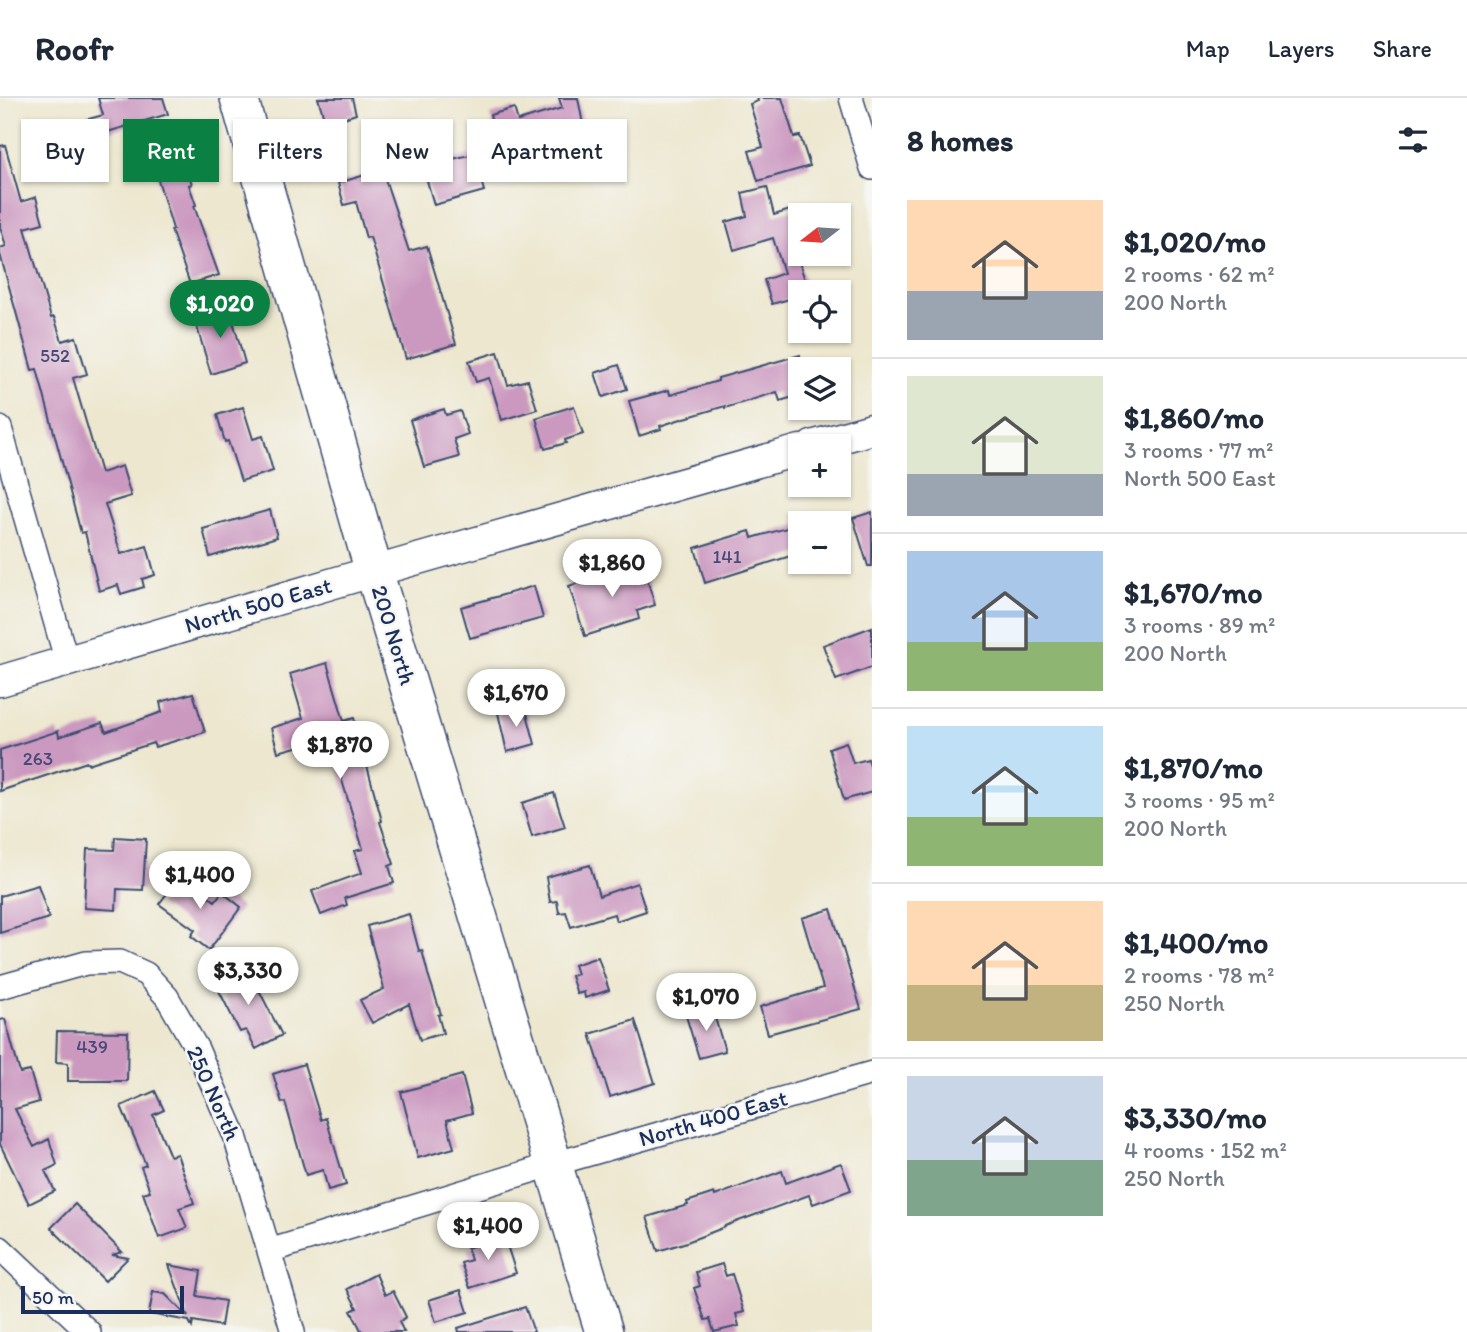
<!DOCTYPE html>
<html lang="en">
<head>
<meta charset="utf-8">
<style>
	:root { --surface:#fff; --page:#f2f2f3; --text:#1f2937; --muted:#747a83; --line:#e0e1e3; --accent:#0b8043 }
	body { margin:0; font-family:Itim,sans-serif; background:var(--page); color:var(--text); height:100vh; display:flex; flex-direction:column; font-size:26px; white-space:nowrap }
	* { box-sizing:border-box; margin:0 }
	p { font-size:23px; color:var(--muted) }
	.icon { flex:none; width:38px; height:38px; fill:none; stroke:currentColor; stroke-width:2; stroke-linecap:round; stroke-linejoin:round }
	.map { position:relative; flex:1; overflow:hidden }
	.sheet { display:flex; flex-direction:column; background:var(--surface); width:595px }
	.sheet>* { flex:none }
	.banner { position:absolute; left:21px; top:21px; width:665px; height:63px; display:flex; gap:14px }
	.needle { width:46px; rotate:253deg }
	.controls { position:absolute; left:788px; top:105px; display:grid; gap:14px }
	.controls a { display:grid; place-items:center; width:63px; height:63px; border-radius:0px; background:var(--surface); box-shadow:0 2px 5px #0004; font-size:35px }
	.scale { position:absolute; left:21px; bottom:18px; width:163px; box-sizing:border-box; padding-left:7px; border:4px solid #1b2f5e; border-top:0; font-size:19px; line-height:24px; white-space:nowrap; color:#1b2f5e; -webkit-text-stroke:5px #f6f6f2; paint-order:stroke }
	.price { position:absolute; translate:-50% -60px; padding:0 16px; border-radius:24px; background:#fff; color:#222; font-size:23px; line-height:46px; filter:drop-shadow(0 2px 4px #0008) }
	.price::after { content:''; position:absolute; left:50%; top:42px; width:21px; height:16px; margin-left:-10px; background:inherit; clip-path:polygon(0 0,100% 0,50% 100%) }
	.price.active { background:var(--accent); color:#fff }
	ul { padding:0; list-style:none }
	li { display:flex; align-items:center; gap:21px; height:175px; padding:0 35px }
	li+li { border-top:2px solid var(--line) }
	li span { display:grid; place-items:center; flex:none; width:196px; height:140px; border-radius:0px; color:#555 }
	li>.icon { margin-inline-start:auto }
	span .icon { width:84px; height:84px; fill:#fffc; stroke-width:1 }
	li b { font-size:30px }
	h2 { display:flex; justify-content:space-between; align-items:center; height:84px; padding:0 35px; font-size:30px }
	.tag { padding:0 24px; border-radius:0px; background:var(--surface); box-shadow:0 2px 5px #0004; font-size:24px; line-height:63px }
	.tag.active { background:var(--accent); color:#fff }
	header { display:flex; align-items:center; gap:42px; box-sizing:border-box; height:98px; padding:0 35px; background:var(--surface); border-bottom:2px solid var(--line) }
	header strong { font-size:33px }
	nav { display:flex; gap:38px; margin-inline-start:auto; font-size:24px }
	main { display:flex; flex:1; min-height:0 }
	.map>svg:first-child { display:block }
</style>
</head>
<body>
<header>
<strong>Roofr</strong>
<nav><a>Map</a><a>Layers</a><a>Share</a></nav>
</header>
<main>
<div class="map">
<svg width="872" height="1234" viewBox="0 0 872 1234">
	<rect width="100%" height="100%" fill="#f6f6f2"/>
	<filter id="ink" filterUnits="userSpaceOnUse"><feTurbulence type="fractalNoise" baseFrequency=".0143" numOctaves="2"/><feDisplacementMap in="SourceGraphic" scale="14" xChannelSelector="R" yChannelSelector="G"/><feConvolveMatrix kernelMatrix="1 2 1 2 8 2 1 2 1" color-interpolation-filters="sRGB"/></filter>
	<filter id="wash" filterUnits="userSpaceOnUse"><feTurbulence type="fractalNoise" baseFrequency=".00686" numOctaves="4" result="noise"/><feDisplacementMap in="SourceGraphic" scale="28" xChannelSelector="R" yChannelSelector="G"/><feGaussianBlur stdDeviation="1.57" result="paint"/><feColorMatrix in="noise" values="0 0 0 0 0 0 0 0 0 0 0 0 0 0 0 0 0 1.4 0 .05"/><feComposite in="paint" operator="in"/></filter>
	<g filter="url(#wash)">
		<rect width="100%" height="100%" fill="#ede7cf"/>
		<g id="blocks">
			<!-- building -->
			<path fill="#cb98c0" d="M98,0H163L168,16L77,43L71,26L103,17Z
				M318,0H352L356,16L326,26Z
				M559,0H578L585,37L579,39L581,44L479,75L484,93L434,107L420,58L445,52L448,62L500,50L490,17L514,10L518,23L562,10Z
				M757,0H782L794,39L800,38L810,68L758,83L749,53L763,49L750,6L758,3Z
				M5,47L21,104L36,99L43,125L25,130L51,220L54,219L62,243L76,239L87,276L73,280L101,375L122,368L131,398L105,406L121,456L147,448L155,477L142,481L144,489L121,496L118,487L99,493L85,434L81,435L37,271L32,272L0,156V150L6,148L0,128V48Z
				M184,63L192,86L189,87L196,107L194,108L219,177L190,186L171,132L173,131L155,72Z
				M382,72L409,153L427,148L456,246L406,261L370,139L366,140L356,104L344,107L338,85Z
				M767,89L774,117L800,109V167L809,194H800V198L772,206L764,182L784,175L773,140L734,152L726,124L747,118L742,95Z
				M229,209L245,265L211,276L194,219Z
				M498,254L508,287L528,282L537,311L502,322L489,280L476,284L469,263Z
				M800,257V297L780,303L777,294L725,310V308L678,322L660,328L661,331L639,338L629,303L669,292L670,297L718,283V280Z
				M619,267L627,291L603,299L595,275Z
				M574,308L583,336L565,342L566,345L545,351L536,320Z
				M243,309L253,341L263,338L273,373L241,383L228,343L225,344L217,317Z
				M444,311L446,317L460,313L468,336L454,341L459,359L424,369L410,322Z
				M270,412L277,439L210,459L203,431Z
				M872,414V468H868L853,420Z
				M800,426V455L705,485L695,450L750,433L752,440Z
				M642,465L655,507L637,513L639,521L585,538L569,488Z
				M534,488L543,520L470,540L461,509Z
				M872,529V569L836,582L823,547Z
				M327,565L344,623L354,620L382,723L380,724L394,766L389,768L394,785L345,800L347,807L321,817L312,793L362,775L355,753L363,751L329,640L278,654L271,630L303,620L290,576Z
				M193,595L205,634L155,649L153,645L88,666L87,664L0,693V652L58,633L59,639L102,625L106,634L162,614L160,604Z
				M525,608L535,646L507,654L498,615Z
				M846,644L853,665L868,661L872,673V694L844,702L829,650Z
				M554,695L565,729L532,739L522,705Z
				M115,739L146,741L143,792L117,791L116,812L84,810L87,751L114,752Z
				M590,767L599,798L637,785L646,813L616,823L614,816L571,829L566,814L559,815L557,803L550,804L546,779Z
				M181,777L215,803L222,794L241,809L209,852L191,838L195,832L159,806Z
				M38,787L49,820L0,835V798Z
				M831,811L861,911L768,936L760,909L823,890L802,820Z
				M409,816L419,853L422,852L428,876L441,916L438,917L443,935L420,942L409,906L372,925L360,902L384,891L367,828Z
				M598,859L609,892L585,900L584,894L577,896L571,878L577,876L574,867Z
				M246,867L282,937L256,951L246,932L240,934L214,883Z
				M712,910L725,953L699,960L686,918Z
				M5,921L20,975L30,973L39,1004L15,1011L34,1049L49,1041L57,1067L45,1073L55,1093L29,1106L0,1046V922Z
				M635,922L655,985L610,999L590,936Z
				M57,933L128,934L127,983H68V965L56,964Z
				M304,966L321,1022L326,1020L346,1087L328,1092L323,1072L306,1077L285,1004L282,1005L273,976Z
				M462,977L472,1015L447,1022L454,1050L418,1060L401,994Z
				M155,993L164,1012L153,1017L170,1058L177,1056L194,1105L179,1110L187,1130L159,1140L143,1095L150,1093L141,1069L146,1067L121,1008Z
				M841,1065L851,1092L813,1106L809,1097L725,1128V1129L687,1144L658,1153L647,1119L688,1107L687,1104L714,1095L715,1098L782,1073L786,1085Z
				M75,1106L122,1154L112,1157L128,1160L105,1183L51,1130Z
				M504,1138L516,1175L470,1190L461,1165L471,1162L467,1150Z
				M722,1166L726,1178L732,1176L744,1214L736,1216L739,1228L714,1234L710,1221L705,1222L694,1190L700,1188L696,1174Z
				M169,1167L201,1173L197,1198L225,1203L221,1228L193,1223L192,1229L189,1223L149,1216L153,1194L165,1196L188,1219Z
				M376,1176L385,1197L393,1193L406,1219L399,1224L404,1234H362L351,1213L357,1210L347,1191Z
				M461,1192L468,1214L436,1224L429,1202Z
				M525,1209L534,1234H459L458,1230Z"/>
		</g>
	</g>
	<g filter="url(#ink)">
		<use href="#blocks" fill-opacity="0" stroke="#3a4b6f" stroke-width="2"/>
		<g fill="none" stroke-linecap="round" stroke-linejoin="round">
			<!-- minor casing -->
			<g stroke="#3a4b6f" stroke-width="26">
				<path id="minor" d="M851,0L872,70
					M0,330L67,564
					M0,889L86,865L120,864L146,876L167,899L197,951L235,1038L293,1234
					M0,1150L89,1234
					M269,1153L554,1066L872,975"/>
			</g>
			<!-- tertiary casing -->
			<g stroke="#3a4b6f" stroke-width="33">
				<path id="tertiary" d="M812,348L872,331
					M0,583L344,482L800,352"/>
			</g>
			<!-- primary casing -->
			<g stroke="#3a4b6f" stroke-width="40">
				<path id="primary" d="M239,0L367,450L604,1234"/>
			</g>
			<!-- minor -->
			<use href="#minor" stroke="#fff" stroke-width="23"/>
			<!-- tertiary -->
			<use href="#tertiary" stroke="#fff" stroke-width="30"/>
			<!-- primary -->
			<use href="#primary" stroke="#fff" stroke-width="37"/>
		</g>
	</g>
	<g text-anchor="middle" stroke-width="5" stroke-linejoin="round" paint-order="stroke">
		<!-- number labels -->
		<g font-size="19" fill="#474976">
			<text x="55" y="264">552</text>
			<text x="727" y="465">141</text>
			<text x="38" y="667">263</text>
			<text x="92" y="955">439</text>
		</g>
		<!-- street labels -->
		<g font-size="23" fill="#1b2f5e" stroke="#f6f6f2">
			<text transform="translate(258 507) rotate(-16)" y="8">North 500 East</text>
			<text transform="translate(394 537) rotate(73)" y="8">200 North</text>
			<text transform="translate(214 995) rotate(66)" y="8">250 North</text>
			<text transform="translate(713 1020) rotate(-16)" y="8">North 400 East</text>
		</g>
	</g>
</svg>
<div class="controls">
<a><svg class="needle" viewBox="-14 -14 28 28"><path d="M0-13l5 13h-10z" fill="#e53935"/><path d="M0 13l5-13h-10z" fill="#747a83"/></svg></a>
<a><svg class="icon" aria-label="locate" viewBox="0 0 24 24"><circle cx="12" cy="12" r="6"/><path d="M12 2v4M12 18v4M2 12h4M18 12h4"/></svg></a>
<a><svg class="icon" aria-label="layers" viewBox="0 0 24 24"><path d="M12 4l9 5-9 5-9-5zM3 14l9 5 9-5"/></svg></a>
<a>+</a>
<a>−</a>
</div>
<div class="scale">50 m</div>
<b class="price active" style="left:220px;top:242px">$1,020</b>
<b class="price" style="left:612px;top:501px">$1,860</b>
<b class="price" style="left:516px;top:631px">$1,670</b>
<b class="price" style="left:340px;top:683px">$1,870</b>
<b class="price" style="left:200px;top:813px">$1,400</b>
<b class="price" style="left:248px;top:909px">$3,330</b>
<b class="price" style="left:706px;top:935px">$1,070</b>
<b class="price" style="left:488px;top:1164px">$1,400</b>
<div class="banner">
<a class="tag">Buy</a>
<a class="tag active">Rent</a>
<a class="tag">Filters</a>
<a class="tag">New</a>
<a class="tag">Apartment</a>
</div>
</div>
<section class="sheet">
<h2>8 homes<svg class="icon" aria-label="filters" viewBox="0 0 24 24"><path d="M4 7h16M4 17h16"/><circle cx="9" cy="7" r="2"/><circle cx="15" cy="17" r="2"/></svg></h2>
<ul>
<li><span style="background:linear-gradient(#ffd9b3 65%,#9aa5b1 0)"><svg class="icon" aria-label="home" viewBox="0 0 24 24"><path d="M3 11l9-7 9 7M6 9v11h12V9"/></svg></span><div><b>$1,020/mo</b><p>2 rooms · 62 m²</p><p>200 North</p></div></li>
<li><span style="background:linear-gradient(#dfe7d0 70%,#9aa5b1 0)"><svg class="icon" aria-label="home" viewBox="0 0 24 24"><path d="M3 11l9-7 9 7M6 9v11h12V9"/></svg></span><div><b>$1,860/mo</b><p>3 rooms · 77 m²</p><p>North 500 East</p></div></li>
<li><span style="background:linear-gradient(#a9c7e8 65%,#8fb573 0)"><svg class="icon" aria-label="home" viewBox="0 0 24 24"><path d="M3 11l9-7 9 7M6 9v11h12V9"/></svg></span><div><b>$1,670/mo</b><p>3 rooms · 89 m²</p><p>200 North</p></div></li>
<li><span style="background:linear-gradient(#bfe0f5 65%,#8fb573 0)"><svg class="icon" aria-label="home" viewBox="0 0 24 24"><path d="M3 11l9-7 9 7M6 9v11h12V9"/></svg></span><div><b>$1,870/mo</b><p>3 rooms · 95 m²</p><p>200 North</p></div></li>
<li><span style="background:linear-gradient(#ffd9b3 60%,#c2b280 0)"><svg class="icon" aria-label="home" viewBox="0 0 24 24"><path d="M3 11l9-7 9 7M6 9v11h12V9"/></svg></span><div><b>$1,400/mo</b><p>2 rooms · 78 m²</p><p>250 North</p></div></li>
<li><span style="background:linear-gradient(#c9d6e8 60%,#7fa58c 0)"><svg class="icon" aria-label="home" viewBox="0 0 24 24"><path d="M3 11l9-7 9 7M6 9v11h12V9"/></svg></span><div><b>$3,330/mo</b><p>4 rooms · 152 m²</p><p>250 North</p></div></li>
</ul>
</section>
</main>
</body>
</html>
